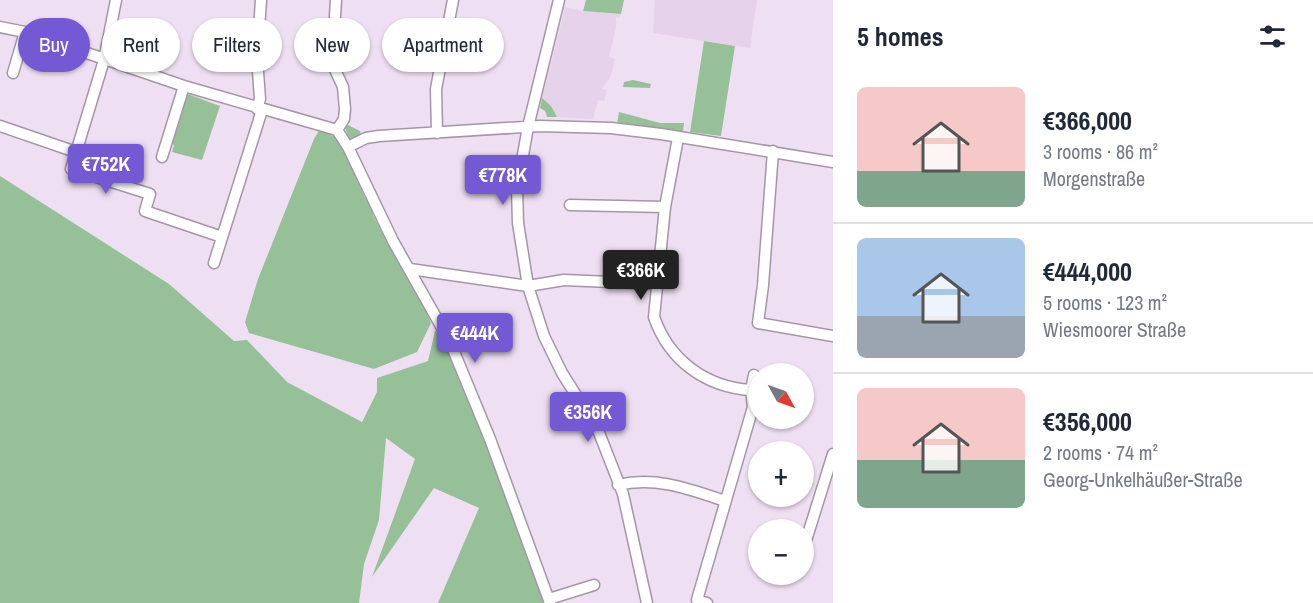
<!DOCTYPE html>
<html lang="en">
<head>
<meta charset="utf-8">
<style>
	:root { --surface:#fff; --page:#f2f2f3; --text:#1f2937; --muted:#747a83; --line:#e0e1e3; --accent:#7359d3 }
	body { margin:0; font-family:"Archivo Narrow",sans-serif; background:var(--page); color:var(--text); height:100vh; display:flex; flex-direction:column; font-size:22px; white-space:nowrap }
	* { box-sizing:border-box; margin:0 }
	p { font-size:20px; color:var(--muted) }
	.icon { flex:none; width:33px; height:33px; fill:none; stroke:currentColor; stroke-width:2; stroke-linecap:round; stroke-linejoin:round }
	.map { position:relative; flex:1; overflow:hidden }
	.details { display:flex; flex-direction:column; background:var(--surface); width:480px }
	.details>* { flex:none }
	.banner { position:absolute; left:18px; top:18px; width:570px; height:54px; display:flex; gap:12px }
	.needle { width:39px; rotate:130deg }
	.controls { position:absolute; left:748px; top:363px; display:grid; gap:12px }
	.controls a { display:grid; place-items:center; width:66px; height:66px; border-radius:50%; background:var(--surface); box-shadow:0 2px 4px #0004; font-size:30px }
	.price { position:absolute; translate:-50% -51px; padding:0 14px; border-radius:6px; background:var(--accent); color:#fff; font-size:20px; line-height:39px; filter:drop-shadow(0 2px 3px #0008) }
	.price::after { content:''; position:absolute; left:50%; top:36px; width:18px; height:14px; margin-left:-9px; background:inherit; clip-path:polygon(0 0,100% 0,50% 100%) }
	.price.active { background:#222; color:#fff }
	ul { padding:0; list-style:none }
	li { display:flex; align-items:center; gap:18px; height:150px; padding:0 24px }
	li+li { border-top:2px solid var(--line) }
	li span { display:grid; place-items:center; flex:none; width:168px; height:120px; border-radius:9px; color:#555 }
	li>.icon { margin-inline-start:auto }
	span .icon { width:72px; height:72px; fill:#fffc; stroke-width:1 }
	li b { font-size:26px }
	h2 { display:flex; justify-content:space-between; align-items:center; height:72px; padding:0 24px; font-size:26px }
	.chip { padding:0 21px; border-radius:27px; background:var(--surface); box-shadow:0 2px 4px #0004; font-size:21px; line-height:54px }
	.chip.active { background:var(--accent); color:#fff }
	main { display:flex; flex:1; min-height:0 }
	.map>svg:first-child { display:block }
</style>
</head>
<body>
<main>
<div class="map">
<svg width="833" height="603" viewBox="0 0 833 603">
	<rect width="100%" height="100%" fill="#efdff2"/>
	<!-- built -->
	<path fill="#e7d2eb" d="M655,0H757L750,48L653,33Z
		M565,7L583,11L621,14L619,18H616V28L609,57L615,59L610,78L602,89L607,90L604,101L598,100L593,119L556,117L542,99Z"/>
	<!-- green -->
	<path fill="#96c198" d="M586,0H624L621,14L583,11Z
		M704,41L735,46L721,136L690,132Z
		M633,80L651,84L650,88L623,87L624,82Z
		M185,93L220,106L202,160L172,152L174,145L170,142Z
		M542,98L551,106L557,117H547L545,111L540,108Z
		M619,112L660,123H684L683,132L617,124Z
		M346,124L360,131L362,138L355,141L349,139L344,125Z
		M320,129L339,139L365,198L371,201L375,207L373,215L391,250L400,257V264L429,312L427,314L431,323L417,352L374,369L249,333L245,322L258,279L314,139Z
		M0,176L169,284L234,341L247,340L287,382L362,422L377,392V378L428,361L435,331L441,328L547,603H438L479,508L434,488L372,577L415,459L386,438L379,520L364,564L359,603H0Z"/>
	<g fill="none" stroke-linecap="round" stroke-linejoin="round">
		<!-- minor casing -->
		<g stroke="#a596a7" stroke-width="13">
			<path id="minor" d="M116,0L104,60L71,169L150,194L145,211L222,237
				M336,0L332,63L343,87L345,109L344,119L337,130
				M559,0L528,127L517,188L518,223L528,286L544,336L562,373L598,430L623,494L647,603
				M0,27L25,32L184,86L337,130L348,147L393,241L450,342L490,439L550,603
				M13,73L25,32
				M257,109L260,99L257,58L261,0
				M0,126L76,152
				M437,133L436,89L453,0
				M678,138L665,207L654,317C669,360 705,387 751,390
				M348,147L366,138L379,136L540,126L611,128L661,134L833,162
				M773,151L763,285L758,323L833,336
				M162,157L184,86
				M570,205L665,207
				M214,263L262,110
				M410,269L528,286L564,280L657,284
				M618,485C655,476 689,489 725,501
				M804,547L833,454
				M549,599L594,585
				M707,603L697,600L753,407L751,390L754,375"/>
		</g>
		<!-- minor -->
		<use href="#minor" stroke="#fff" stroke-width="10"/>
	</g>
</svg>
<div class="controls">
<a><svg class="needle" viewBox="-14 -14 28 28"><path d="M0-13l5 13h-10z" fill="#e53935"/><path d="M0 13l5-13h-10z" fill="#747a83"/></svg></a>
<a>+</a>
<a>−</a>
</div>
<b class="price" style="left:106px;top:195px">€752K</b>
<b class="price" style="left:503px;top:206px">€778K</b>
<b class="price active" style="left:641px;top:301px">€366K</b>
<b class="price" style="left:475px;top:364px">€444K</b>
<b class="price" style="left:588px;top:443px">€356K</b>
<div class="banner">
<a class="chip active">Buy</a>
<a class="chip">Rent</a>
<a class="chip">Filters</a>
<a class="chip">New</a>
<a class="chip">Apartment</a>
</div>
</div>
<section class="details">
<h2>5 homes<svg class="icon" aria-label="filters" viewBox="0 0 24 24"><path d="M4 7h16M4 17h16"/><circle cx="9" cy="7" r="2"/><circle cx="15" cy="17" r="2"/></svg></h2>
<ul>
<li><span style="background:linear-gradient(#f6c9c9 70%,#7fa58c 0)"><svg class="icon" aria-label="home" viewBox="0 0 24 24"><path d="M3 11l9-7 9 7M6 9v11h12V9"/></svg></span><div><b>€366,000</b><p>3 rooms · 86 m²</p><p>Morgenstraße</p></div></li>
<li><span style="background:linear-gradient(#a9c7e8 65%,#9aa5b1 0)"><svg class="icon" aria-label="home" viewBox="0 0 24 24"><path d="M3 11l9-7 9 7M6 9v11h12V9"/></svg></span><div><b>€444,000</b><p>5 rooms · 123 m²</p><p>Wiesmoorer Straße</p></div></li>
<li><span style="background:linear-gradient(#f6c9c9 60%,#7fa58c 0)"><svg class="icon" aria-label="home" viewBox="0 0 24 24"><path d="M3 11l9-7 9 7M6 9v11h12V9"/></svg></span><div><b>€356,000</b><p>2 rooms · 74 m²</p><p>Georg-Unkelhäußer-Straße</p></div></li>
</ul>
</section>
</main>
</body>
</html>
